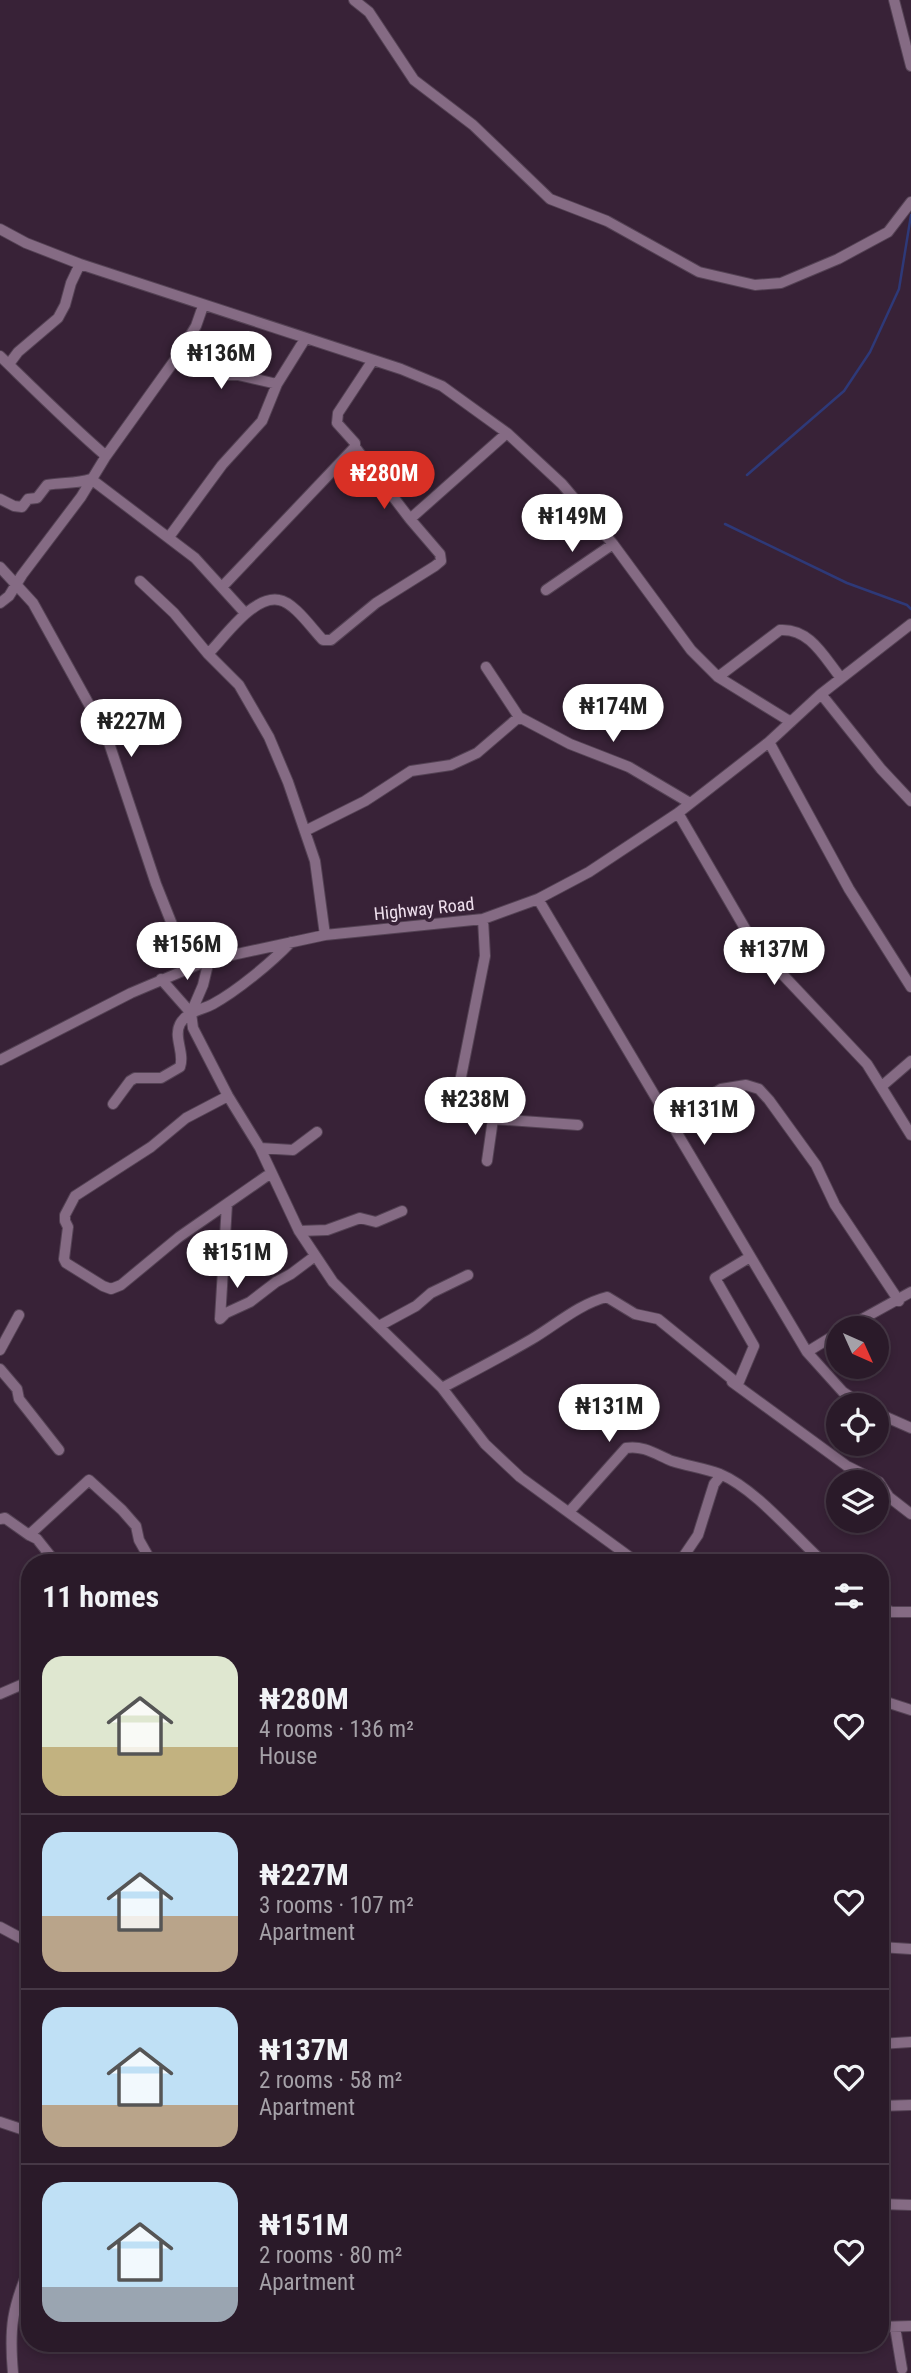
<!DOCTYPE html>
<html lang="en">
<head>
<meta charset="utf-8">
<style>
	:root { --surface:#2a1a29; --page:#362735; --text:#f1f3f6; --muted:#a5a1a8; --line:#463846; --accent:#d93025 }
	body { margin:0; font-family:"Roboto Condensed",sans-serif; background:var(--page); color:var(--text); height:100vh; display:flex; flex-direction:column; font-size:26px; white-space:nowrap }
	* { box-sizing:border-box; margin:0 }
	p { font-size:23px; color:var(--muted) }
	.icon { flex:none; width:38px; height:38px; fill:none; stroke:currentColor; stroke-width:2; stroke-linecap:round; stroke-linejoin:round }
	.map { position:relative; flex:1; overflow:hidden }
	.details { position:absolute; left:21px; top:1554px; width:868px; height:798px; display:flex; flex-direction:column; background:var(--surface); border-radius:28px; box-shadow:0 4px 10px #0003,0 0 0 2px var(--line) }
	.details>* { flex:none }
	.needle { width:46px; rotate:135deg }
	.fabs { position:absolute; left:826px; top:1316px; display:grid; gap:14px }
	.fabs a { display:grid; place-items:center; width:63px; height:63px; border-radius:50%; background:var(--surface); box-shadow:0 4px 10px #0003,0 0 0 2px var(--line); font-size:35px }
	.price { position:absolute; translate:-50% -60px; padding:0 16px; border-radius:24px; background:#fff; color:#222; font-size:23px; line-height:46px; filter:drop-shadow(0 2px 4px #0008) }
	.price::after { content:''; position:absolute; left:50%; top:42px; width:21px; height:16px; margin-left:-10px; background:inherit; clip-path:polygon(0 0,100% 0,50% 100%) }
	.price.current { background:var(--accent); color:#fff }
	ul { padding:0; list-style:none }
	li { display:flex; align-items:center; gap:21px; height:175px; padding:0 21px }
	li+li { border-top:2px solid var(--line) }
	li span { display:grid; place-items:center; flex:none; width:196px; height:140px; border-radius:21px; color:#555 }
	li>.icon { margin-inline-start:auto }
	span .icon { width:84px; height:84px; fill:#fffc; stroke-width:1 }
	li b { font-size:30px }
	h2 { display:flex; justify-content:space-between; align-items:center; height:84px; padding:0 21px; font-size:30px }
	.map>svg:first-child { display:block }
</style>
</head>
<body>
<div class="map">
<svg width="911" height="2373" viewBox="0 0 911 2373">
	<rect width="100%" height="100%" fill="#382237"/>
	<g fill="none" stroke-linecap="round" stroke-linejoin="round">
		<!-- stream -->
		<path stroke="#2e3978" stroke-width="2.5" d="M747,475L844,391L870,352L899,289L911,215
			M725,524L847,583L907,605L911,609"/>
		<!-- minor casing -->
		<g stroke="#544254" stroke-width="12">
			<path id="minor" d="M354,0L369,12L414,80L473,125L550,199L607,221L699,272L755,285L781,283L838,259L888,232L911,202
				M894,0L911,66
				M0,229L26,243L80,264L401,369L442,386L507,433L562,484L613,544L691,650L718,677L791,722
				M182,350L223,375H238L277,384
				M0,356C35,390 69,424 106,456
				M9,364L18,352L58,318L65,305L71,283L80,264
				M0,499L14,506L22,507L28,499L37,498L47,485C63,482 76,484 91,479L195,558L245,613
				M410,519L507,433
				M169,537L222,465L262,421L277,384L305,339
				M0,567L33,603L107,737L156,884L181,947L191,966
				M140,581L174,613L208,654L239,685L269,737L288,782L315,861L325,935
				M222,587L355,447
				M546,590L613,544
				M0,603L9,596L22,575L81,497L106,456L177,357L196,326L203,306
				M208,654C224,638 253,595 279,600C294,602 313,630 323,640H331L376,603L435,566L441,561L440,554L410,519L355,447V443L337,423L338,413L373,360
				M486,667L519,717L570,744L629,767L690,803
				M718,677L780,630C810,628 824,657 841,678
				M821,694L881,769L911,801
				M769,742L849,889L911,987
				M678,813L750,937L767,958L867,1064L911,1135
				M305,831L365,801L411,771L451,765L477,753L519,717
				M538,899L807,1352L843,1392L863,1405
				M483,919L485,956L455,1107L493,1119L578,1125
				M161,979L191,1013L193,1028L228,1096L260,1148L299,1231L333,1282L442,1388L485,1444L520,1477L638,1563
				M191,1013L203,985L209,960
				M0,1060L131,993L209,960L325,935L483,919L538,899L589,872L678,813L769,742L821,694L911,624
				M882,1086L911,1061
				M228,1096L186,1118L151,1147L75,1196L65,1215V1221L68,1227L64,1259L66,1263L103,1286L111,1289L121,1285L179,1237L271,1173
				M113,1104L130,1081L135,1078H161L180,1067C185,1053 173,1037 180,1024C187,1011 202,1010 213,1004C237,991 272,962 291,942
				M670,1119L721,1089L746,1085L759,1089L769,1100L816,1165L835,1205L899,1301
				M260,1148L293,1150L317,1132
				M487,1161L493,1119
				M227,1204L220,1319L226,1313L250,1302L276,1282L291,1274L315,1256
				M299,1231L327,1230L360,1218L376,1222L402,1211
				M379,1326L416,1306L431,1293L468,1275
				M846,1328L911,1292
				M0,1350L19,1315
				M807,1352L838,1333
				M0,1369L17,1389L19,1399L59,1450
				M732,1382L847,1466L879,1482L889,1497L911,1514
				M442,1388C472,1372 503,1356 532,1339C557,1324 579,1304 607,1297L635,1314L658,1319L738,1384L754,1346L715,1278L750,1257
				M877,1413L911,1428
				M569,1512L626,1448C644,1445 657,1455 672,1461C688,1466 704,1468 720,1474C756,1489 794,1536 824,1563
				M0,1519L5,1518L29,1535L89,1480L122,1510L136,1526L139,1540L152,1563
				M29,1535L37,1539L56,1563
				M679,1563L698,1535L714,1484L721,1475
				M880,1608L892,1612H911
				M0,1694L30,1681
				M880,1700L911,1710
				M0,1927L30,1943
				M880,1947L911,1949
				M880,2044L911,2042
				M880,2106L911,2105
				M0,2122L30,2132
				M880,2204L911,2205
				M880,2327L911,2326
				M895,2327L902,2369
				M13,2373C9,2328 12,2308 30,2266"/>
		</g>
		<!-- minor -->
		<use href="#minor" stroke="#856b84" stroke-width="10"/>
	</g>
	<g text-anchor="middle" stroke-width="7" stroke-linejoin="round" paint-order="stroke">
		<!-- street labels -->
		<g font-size="18" fill="#efe0ee" stroke="#382237">
			<text transform="translate(424 909) rotate(-6)" y="6">Highway Road</text>
		</g>
	</g>
</svg>
<div class="fabs">
<a><svg class="needle" viewBox="-14 -14 28 28"><path d="M0-13l5 13h-10z" fill="#e53935"/><path d="M0 13l5-13h-10z" fill="#a5a1a8"/></svg></a>
<a><svg class="icon" aria-label="locate" viewBox="0 0 24 24"><circle cx="12" cy="12" r="6"/><path d="M12 2v4M12 18v4M2 12h4M18 12h4"/></svg></a>
<a><svg class="icon" aria-label="layers" viewBox="0 0 24 24"><path d="M12 4l9 5-9 5-9-5zM3 14l9 5 9-5"/></svg></a>
</div>
<b class="price" style="left:221px;top:391px">₦136M</b>
<b class="price current" style="left:384px;top:511px">₦280M</b>
<b class="price" style="left:572px;top:554px">₦149M</b>
<b class="price" style="left:613px;top:744px">₦174M</b>
<b class="price" style="left:131px;top:759px">₦227M</b>
<b class="price" style="left:187px;top:982px">₦156M</b>
<b class="price" style="left:774px;top:987px">₦137M</b>
<b class="price" style="left:475px;top:1137px">₦238M</b>
<b class="price" style="left:704px;top:1147px">₦131M</b>
<b class="price" style="left:237px;top:1290px">₦151M</b>
<b class="price" style="left:609px;top:1444px">₦131M</b>
<section class="details">
<h2>11 homes<svg class="icon" aria-label="filters" viewBox="0 0 24 24"><path d="M4 7h16M4 17h16"/><circle cx="9" cy="7" r="2"/><circle cx="15" cy="17" r="2"/></svg></h2>
<ul>
<li><span style="background:linear-gradient(#dfe7d0 65%,#c2b280 0)"><svg class="icon" aria-label="home" viewBox="0 0 24 24"><path d="M3 11l9-7 9 7M6 9v11h12V9"/></svg></span><div><b>₦280M</b><p>4 rooms · 136 m²</p><p>House</p></div><svg class="icon" aria-label="heart" viewBox="0 0 24 24"><path d="M12 20l-8-8c-3-5 5-10 8-4 3-6 11-1 8 4z"/></svg></li>
<li><span style="background:linear-gradient(#bfe0f5 60%,#b9a48a 0)"><svg class="icon" aria-label="home" viewBox="0 0 24 24"><path d="M3 11l9-7 9 7M6 9v11h12V9"/></svg></span><div><b>₦227M</b><p>3 rooms · 107 m²</p><p>Apartment</p></div><svg class="icon" aria-label="heart" viewBox="0 0 24 24"><path d="M12 20l-8-8c-3-5 5-10 8-4 3-6 11-1 8 4z"/></svg></li>
<li><span style="background:linear-gradient(#bfe0f5 70%,#b9a48a 0)"><svg class="icon" aria-label="home" viewBox="0 0 24 24"><path d="M3 11l9-7 9 7M6 9v11h12V9"/></svg></span><div><b>₦137M</b><p>2 rooms · 58 m²</p><p>Apartment</p></div><svg class="icon" aria-label="heart" viewBox="0 0 24 24"><path d="M12 20l-8-8c-3-5 5-10 8-4 3-6 11-1 8 4z"/></svg></li>
<li><span style="background:linear-gradient(#bfe0f5 75%,#9aa5b1 0)"><svg class="icon" aria-label="home" viewBox="0 0 24 24"><path d="M3 11l9-7 9 7M6 9v11h12V9"/></svg></span><div><b>₦151M</b><p>2 rooms · 80 m²</p><p>Apartment</p></div><svg class="icon" aria-label="heart" viewBox="0 0 24 24"><path d="M12 20l-8-8c-3-5 5-10 8-4 3-6 11-1 8 4z"/></svg></li>
</ul>
</section>
</div>
</body>
</html>
